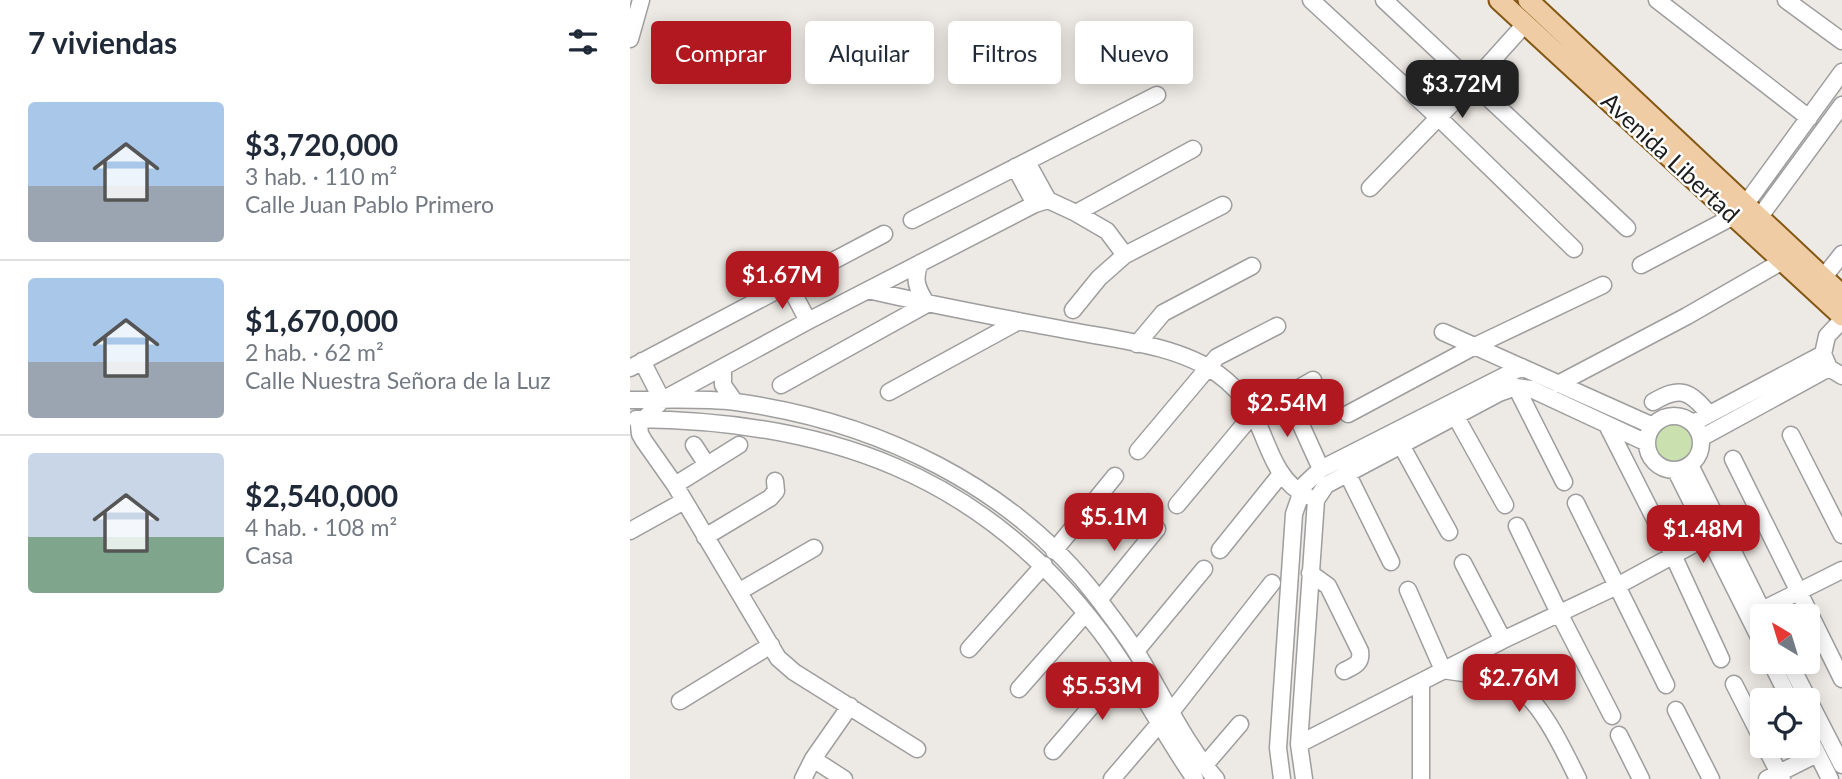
<!DOCTYPE html>
<html lang="es">
<head>
<meta charset="utf-8">
<style>
	:root { --surface:#fff; --page:#f6f6f7; --text:#1f2937; --muted:#747a83; --line:#e0e1e3; --accent:#b11820 }
	body { margin:0; font-family:Lato,sans-serif; background:var(--page); color:var(--text); height:100vh; display:flex; flex-direction:column; font-size:26px; white-space:nowrap }
	* { box-sizing:border-box; margin:0 }
	p { font-size:23px; color:var(--muted) }
	.icon { flex:none; width:38px; height:38px; fill:none; stroke:currentColor; stroke-width:2; stroke-linecap:round; stroke-linejoin:round }
	.map { position:relative; flex:1; overflow:hidden }
	.sheet { display:flex; flex-direction:column; background:var(--surface); width:630px }
	.sheet>* { flex:none }
	.top-card { position:absolute; left:21px; top:21px; width:665px; height:63px; display:flex; gap:14px }
	.needle { width:46px; rotate:322deg }
	.buttons { position:absolute; left:1120px; top:604px; display:grid; gap:14px }
	.buttons a { display:grid; place-items:center; width:70px; height:70px; border-radius:7px; background:var(--surface); box-shadow:0 4px 18px #0003; font-size:35px }
	.price { position:absolute; translate:-50% -60px; padding:0 16px; border-radius:14px; background:var(--accent); color:#fff; font-size:23px; line-height:46px; filter:drop-shadow(0 2px 4px #0008) }
	.price::after { content:''; position:absolute; left:50%; top:42px; width:21px; height:16px; margin-left:-10px; background:inherit; clip-path:polygon(0 0,100% 0,50% 100%) }
	.price.current { background:#222; color:#fff }
	ul { padding:0; list-style:none }
	li { display:flex; align-items:center; gap:21px; height:175px; padding:0 28px }
	li+li { border-top:2px solid var(--line) }
	li span { display:grid; place-items:center; flex:none; width:196px; height:140px; border-radius:7px; color:#555 }
	li>.icon { margin-inline-start:auto }
	span .icon { width:84px; height:84px; fill:#fffc; stroke-width:1 }
	li b { font-size:30px }
	h2 { display:flex; justify-content:space-between; align-items:center; height:84px; padding:0 28px; font-size:30px }
	.pill { padding:0 24px; border-radius:7px; background:var(--surface); box-shadow:0 4px 18px #0003; font-size:24px; line-height:63px }
	.pill.current { background:var(--accent); color:#fff }
	main { display:flex; flex:1; min-height:0 }
	.map>svg:first-child { display:block }
</style>
</head>
<body>
<main>
<section class="sheet">
<h2>7 viviendas<svg class="icon" aria-label="filters" viewBox="0 0 24 24"><path d="M4 7h16M4 17h16"/><circle cx="9" cy="7" r="2"/><circle cx="15" cy="17" r="2"/></svg></h2>
<ul>
<li><span style="background:linear-gradient(#a9c7e8 60%,#9aa5b1 0)"><svg class="icon" aria-label="home" viewBox="0 0 24 24"><path d="M3 11l9-7 9 7M6 9v11h12V9"/></svg></span><div><b>$3,720,000</b><p>3 hab. · 110 m²</p><p>Calle Juan Pablo Primero</p></div></li>
<li><span style="background:linear-gradient(#a9c7e8 60%,#9aa5b1 0)"><svg class="icon" aria-label="home" viewBox="0 0 24 24"><path d="M3 11l9-7 9 7M6 9v11h12V9"/></svg></span><div><b>$1,670,000</b><p>2 hab. · 62 m²</p><p>Calle Nuestra Señora de la Luz</p></div></li>
<li><span style="background:linear-gradient(#c9d6e8 60%,#7fa58c 0)"><svg class="icon" aria-label="home" viewBox="0 0 24 24"><path d="M3 11l9-7 9 7M6 9v11h12V9"/></svg></span><div><b>$2,540,000</b><p>4 hab. · 108 m²</p><p>Casa</p></div></li>
</ul>
</section>
<div class="map">
<svg width="1212" height="779" viewBox="0 0 1212 779">
	<rect width="100%" height="100%" fill="#ede9e4"/>
	<!-- grass -->
	<path fill="#cae1af" d="M1022 442a22 22 0 1 1 44 0a22 22 0 1 1-44 0Z"/>
	<g fill="none" stroke-linecap="round" stroke-linejoin="round">
		<!-- minor casing -->
		<g stroke="#9e9e9e" stroke-width="19">
			<path id="minor" d="M681,0L809,118L944,249
				M754,0L997,228
				M1027,0L1179,118
				M1156,0L1212,41
				M0,39L11,0
				M397,162L418,200L446,213L477,231L495,255
				M385,167L405,204
				M740,188L842,83L895,24
				M446,213L563,149
				M282,220L527,95
				M1123,226L1212,105
				M1011,265L1104,216L1115,205L1212,72
				M1193,278L1212,254
				M159,285L178,321
				M238,290C302,305 366,317 431,329C480,339 547,344 588,374C599,382 610,393 618,404C637,434 641,479 677,496
				M443,310L469,278L495,255L593,205
				M1212,320L1197,336L1193,354L1199,368L1212,376
				M813,332L1023,426
				M507,344L533,313L622,266
				M12,361L32,400
				M93,367V385L105,402
				M0,368L254,234
				M928,384L1057,316L1151,262
				M151,385L297,304C287,289 283,279 290,263
				M886,387L934,482
				M259,392L389,321
				M657,394L691,469
				M0,400C35,400 71,398 106,402C246,421 384,486 470,601C482,618 496,635 507,653C533,695 553,741 586,779
				M1023,402C1050,386 1059,390 1079,414
				M718,414L845,346L973,285
				M1017 443a27 27 0 1 1 54 0a27 27 0 1 1-54 0Z
				M826,417L875,505
				M6,419C198,421 351,474 470,631C506,678 531,731 565,779
				M1063,423L1193,354
				M977,425L1043,555L1091,659
				M1161,435L1212,535
				M1071,438L1199,368
				M64,445L77,465
				M771,445L819,532
				M508,451L587,357L647,326
				M1103,459L1212,679
				M1060,465L1135,616
				M1046,471L1132,643
				M717,473L761,562
				M45,485L109,445
				M946,503L1036,685
				M547,505L623,414L683,380
				M887,526L929,613L982,716
				M0,531L54,501
				M75,537L140,498L146,491L145,481
				M590,550L651,474
				M424,551L485,476
				M833,563L873,640
				M680,573L698,586L730,651C732,664 724,666 714,671
				M778,590L813,670C836,674 863,675 883,685C910,698 935,753 948,779
				M110,591L184,548
				M469,600L527,529
				M1132,610L1212,570
				M339,649L414,565
				M506,651L574,569
				M1141,662L1160,700
				M1159,662L1212,765
				M791,683V779
				M1104,684L1132,739
				M389,689L456,613
				M50,701L141,645
				M1046,710L1081,779
				M541,712L642,583
				M989,735L1011,779
				M1178,735L1200,779
				M669,744L873,640L987,586L1079,536
				M1135,746L1152,779
				M287,749L164,672L148,658L45,485L14,441L10,434L9,425L32,400L178,321L405,204L418,200
				M423,751L494,668
				M183,759L214,779
				M574,766L610,724
				M173,779L183,759L220,706
				M482,779L529,724
				M652,779L648,748L664,514L674,485L691,469L892,367
				M674,779L669,744L686,500L696,485L869,393L886,387L901,389L1017,443
				M1137,779L1187,754"/>
		</g>
		<!-- major casing -->
		<g stroke="#845812" stroke-width="23">
			<path id="major" d="M869,0L1212,316
				M898,0L1212,295"/>
		</g>
		<!-- minor -->
		<use href="#minor" stroke="#fff" stroke-width="16"/>
		<!-- major -->
		<use href="#major" stroke="#f0cca5" stroke-width="19"/>
	</g>
	<g text-anchor="middle" stroke-width="5" stroke-linejoin="round" paint-order="stroke">
		<!-- street labels -->
		<g font-size="24" fill="#1d1d1d" stroke="#fff">
			<text transform="translate(1040 158) rotate(43)" y="8">Avenida Libertad</text>
		</g>
	</g>
</svg>
<div class="buttons">
<a><svg class="needle" viewBox="-14 -14 28 28"><path d="M0-13l5 13h-10z" fill="#e53935"/><path d="M0 13l5-13h-10z" fill="#747a83"/></svg></a>
<a><svg class="icon" aria-label="locate" viewBox="0 0 24 24"><circle cx="12" cy="12" r="6"/><path d="M12 2v4M12 18v4M2 12h4M18 12h4"/></svg></a>
</div>
<b class="price current" style="left:832px;top:120px">$3.72M</b>
<b class="price" style="left:152px;top:311px">$1.67M</b>
<b class="price" style="left:657px;top:439px">$2.54M</b>
<b class="price" style="left:484px;top:553px">$5.1M</b>
<b class="price" style="left:1073px;top:565px">$1.48M</b>
<b class="price" style="left:889px;top:714px">$2.76M</b>
<b class="price" style="left:472px;top:722px">$5.53M</b>
<div class="top-card">
<a class="pill current">Comprar</a>
<a class="pill">Alquilar</a>
<a class="pill">Filtros</a>
<a class="pill">Nuevo</a>
</div>
</div>
</main>
</body>
</html>
